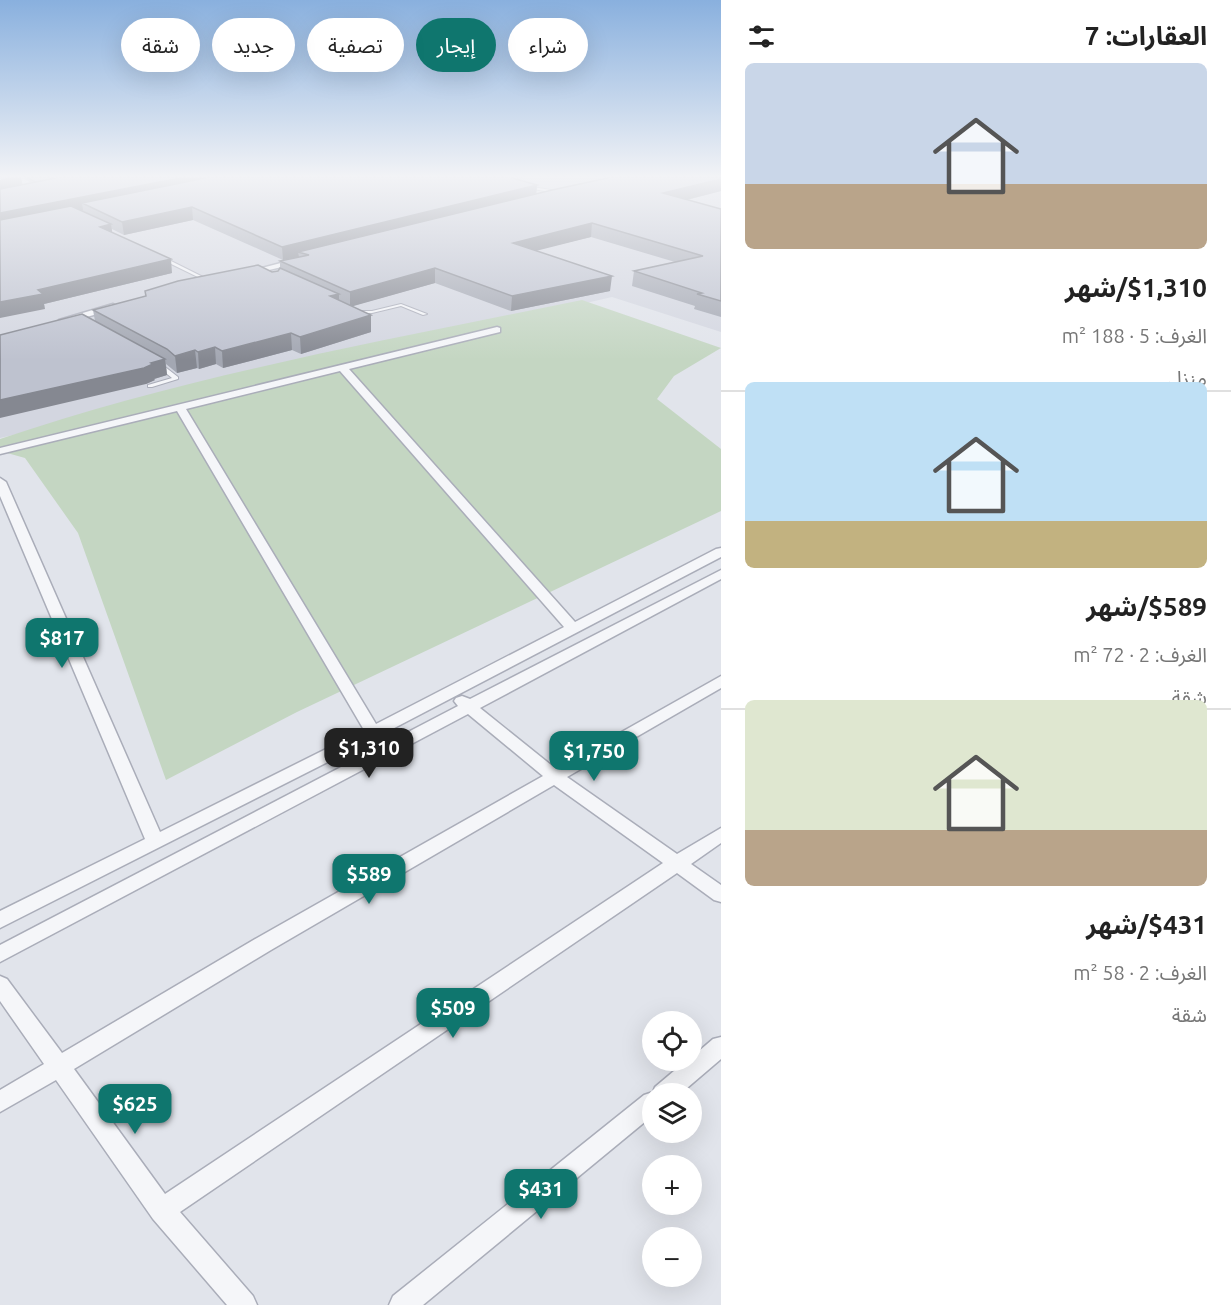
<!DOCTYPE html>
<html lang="ar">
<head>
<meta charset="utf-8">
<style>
	:root { --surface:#fff; --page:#f6f6f6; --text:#222; --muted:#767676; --line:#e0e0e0; --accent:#0f766e }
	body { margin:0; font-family:Ubuntu,"Noto Sans Arabic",sans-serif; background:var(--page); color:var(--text); direction:rtl; height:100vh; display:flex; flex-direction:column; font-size:22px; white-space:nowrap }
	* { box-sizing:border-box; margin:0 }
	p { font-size:20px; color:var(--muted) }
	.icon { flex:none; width:33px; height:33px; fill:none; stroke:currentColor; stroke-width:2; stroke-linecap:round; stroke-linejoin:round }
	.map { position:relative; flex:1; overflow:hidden; direction:ltr }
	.details { display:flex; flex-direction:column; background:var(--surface); width:510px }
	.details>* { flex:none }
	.banner { position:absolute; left:18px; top:18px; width:570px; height:54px; direction:rtl; display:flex; gap:12px }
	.fabs { position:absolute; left:642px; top:1011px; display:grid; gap:12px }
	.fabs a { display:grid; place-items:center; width:60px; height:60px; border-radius:50%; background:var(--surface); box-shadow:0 6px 24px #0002; font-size:30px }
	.price { position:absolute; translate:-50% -51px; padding:0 14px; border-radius:12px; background:var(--accent); color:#fff; font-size:20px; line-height:39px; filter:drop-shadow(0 2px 3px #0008) }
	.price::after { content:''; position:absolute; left:50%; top:36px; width:18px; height:14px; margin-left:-9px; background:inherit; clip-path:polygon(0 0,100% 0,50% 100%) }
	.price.selected { background:#222; color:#fff }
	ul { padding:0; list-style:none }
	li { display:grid; align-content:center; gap:12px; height:318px; padding:0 24px }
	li+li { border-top:2px solid var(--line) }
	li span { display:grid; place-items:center; height:186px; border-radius:9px; color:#555 }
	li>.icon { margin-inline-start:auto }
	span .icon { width:108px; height:108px; fill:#fffc; stroke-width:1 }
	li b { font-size:26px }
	h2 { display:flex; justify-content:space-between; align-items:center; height:72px; padding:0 24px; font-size:26px }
	.tag { padding:0 21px; border-radius:27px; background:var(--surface); box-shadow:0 6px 24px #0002; font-size:21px; line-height:54px }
	.tag.selected { background:var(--accent); color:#fff }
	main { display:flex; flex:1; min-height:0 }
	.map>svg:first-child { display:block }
</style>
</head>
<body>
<main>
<section class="details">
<h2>العقارات: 7<svg class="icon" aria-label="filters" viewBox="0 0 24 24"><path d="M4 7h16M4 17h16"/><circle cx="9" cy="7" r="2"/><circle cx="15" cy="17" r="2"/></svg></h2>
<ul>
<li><span style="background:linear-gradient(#c9d6e8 65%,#b9a48a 0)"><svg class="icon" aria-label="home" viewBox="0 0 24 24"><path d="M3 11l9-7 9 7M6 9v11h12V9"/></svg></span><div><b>$1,310/شهر</b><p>الغرف: 5 · 188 m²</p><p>منزل</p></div></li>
<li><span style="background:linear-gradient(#bfe0f5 75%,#c2b280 0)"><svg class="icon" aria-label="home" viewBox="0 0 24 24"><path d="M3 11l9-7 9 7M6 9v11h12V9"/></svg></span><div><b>$589/شهر</b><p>الغرف: 2 · 72 m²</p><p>شقة</p></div></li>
<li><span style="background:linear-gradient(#dfe7d0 70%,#b9a48a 0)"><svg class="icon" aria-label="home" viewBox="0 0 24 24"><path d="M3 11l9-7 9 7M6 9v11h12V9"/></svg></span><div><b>$431/شهر</b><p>الغرف: 2 · 58 m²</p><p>شقة</p></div></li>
</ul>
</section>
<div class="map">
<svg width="721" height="1305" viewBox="0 0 721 1305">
	<rect width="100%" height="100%" fill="#e1e4eb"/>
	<!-- built -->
	<path fill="#d3d6e0" d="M280,177H721V332L612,297L0,438V232Z"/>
	<!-- green -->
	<path fill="#c4d6c2" d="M582,300L721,348L674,376L657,399L721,449V511L297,712L166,780L78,533L25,458L0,451V439C189,375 387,340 582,300Z"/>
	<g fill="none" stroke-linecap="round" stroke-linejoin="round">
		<!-- service casing -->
		<g stroke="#aaadb9" stroke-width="2">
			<path id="service" d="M526,186L557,191L559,192L557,193L527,188Z
				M163,258H165L209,280L206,281L163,260Z
				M401,304L427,314L423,315L401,306L372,313H355L353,312L355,311H372Z
				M156,363H160L178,377V379L152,387H148V385L172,378L156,365Z"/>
		</g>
		<!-- minor casing -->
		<g stroke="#aaadb9" stroke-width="3">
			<path id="minor" d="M300,258H303V262L247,275L243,273Z
				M113,304L117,307L116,309L64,323L59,320Z
				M497,327L500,328V332L349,369L575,622L716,549L721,548V557L379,736L0,928V911L145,839L0,496V478L6,482L160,832L364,730L177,411L0,454V448ZM340,371L564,627L376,724L186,409Z
				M721,570V579L480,708L556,769L721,676V688L567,777L677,854L721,828V843L691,864L721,885V902L714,900L677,873L180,1212L253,1296L257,1305H227L153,1219L56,1080L0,1112V1090L44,1064L0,1001V976L7,979L62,1053L257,938L543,776L468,714L0,962V945L458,706L454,701L456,698L462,696L470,699ZM554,785L663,863L165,1194L74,1069L271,950Z
				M721,1037V1059L680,1094H652V1116L423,1305H389L393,1296L644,1095L653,1092L655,1087L687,1060H692V1057L713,1039Z"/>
		</g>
		<!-- service -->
		<use href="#service" fill="#f5f6f9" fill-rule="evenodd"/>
		<!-- minor -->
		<use href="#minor" fill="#f5f6f9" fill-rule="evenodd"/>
	</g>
	<!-- wall -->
	<path fill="#a3a7b2" d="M0,177H21L22,185L32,183L21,177H53L54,179L61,177H523L517,180L537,185L536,194L721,177V191L687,200L721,209V317L694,309L695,306L632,286L634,271L675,262L591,237L536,250L610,291L511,311L435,283L352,306L371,332L301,354L292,350L223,368L216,364L199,369L197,368L177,373L166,364L167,375L154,379L155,380L146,384L95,321L93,310L146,296L145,291L278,271L280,268V261L299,257L283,260L193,220L124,235L112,229V232L172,273L44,304L45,309Z"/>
	<!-- shaded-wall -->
	<path fill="#858891" d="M10,177H21L23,187L0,192V180Z
		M185,177H247L82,203L83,210L0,227V213Z
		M721,179V191L662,206L663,193Z
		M537,185L536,198L298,252L299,257L283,260L282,247Z
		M192,207L193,220L124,235L122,222Z
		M592,223L591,237L512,257L513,243Z
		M111,224L113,238L100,227Z
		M171,259L172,273L44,304L45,309L0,318V302L38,290Z
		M435,268V283L350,307V292Z
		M612,276L610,291L511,311L512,296Z
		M339,294V310L330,296Z
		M371,315V332L301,354L300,337Z
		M291,333L292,350L223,368L222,351Z
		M215,347L216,364L199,369L198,352Z
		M195,350L197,368L177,373L175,356Z
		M165,359L167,375L154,379L155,380L146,384L0,418V400Z"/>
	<!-- building -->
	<path fill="#bec2cf" stroke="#858891" stroke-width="1.5" d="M27,177H53L54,178L35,182Z
		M61,177H185L0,213V189Z
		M210,177H509L537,185L282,247L192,207L122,222L82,203Z
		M612,177H721V179L663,193L721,209V301L697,294L702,293L634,271L703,256L592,223L513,243L612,276L512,296L435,268L350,292L280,261L309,255L298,252L552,190Z
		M71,206L111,224L100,227L171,259L38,290L43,294L0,302V220Z
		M258,265L272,272L278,271L280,268L339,294L330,296L371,315L300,337L291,333L222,351L215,347L198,352L195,350L175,356L167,349L93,310L146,296L145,291L178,281Z
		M82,314L165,359L151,363L153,364L144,368L0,400V335Z"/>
	<!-- sky -->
	<linearGradient id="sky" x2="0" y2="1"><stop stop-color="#89b0de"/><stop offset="0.49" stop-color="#f2f3f6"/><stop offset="1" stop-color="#f2f3f6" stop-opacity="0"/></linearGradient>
	<rect width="721" height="360" fill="url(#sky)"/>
</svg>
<div class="fabs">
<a><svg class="icon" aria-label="locate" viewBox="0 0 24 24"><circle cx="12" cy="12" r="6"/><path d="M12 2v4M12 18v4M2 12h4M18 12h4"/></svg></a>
<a><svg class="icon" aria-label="layers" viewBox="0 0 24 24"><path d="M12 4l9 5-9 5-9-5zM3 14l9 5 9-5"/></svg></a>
<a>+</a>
<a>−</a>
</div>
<b class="price" style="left:62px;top:669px">$817</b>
<b class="price selected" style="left:369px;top:779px">$1,310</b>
<b class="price" style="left:594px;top:782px">$1,750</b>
<b class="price" style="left:369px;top:905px">$589</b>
<b class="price" style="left:453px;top:1039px">$509</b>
<b class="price" style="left:135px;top:1135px">$625</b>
<b class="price" style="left:541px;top:1220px">$431</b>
<div class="banner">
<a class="tag">شراء</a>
<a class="tag selected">إيجار</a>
<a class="tag">تصفية</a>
<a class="tag">جديد</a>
<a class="tag">شقة</a>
</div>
</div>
</main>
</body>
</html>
